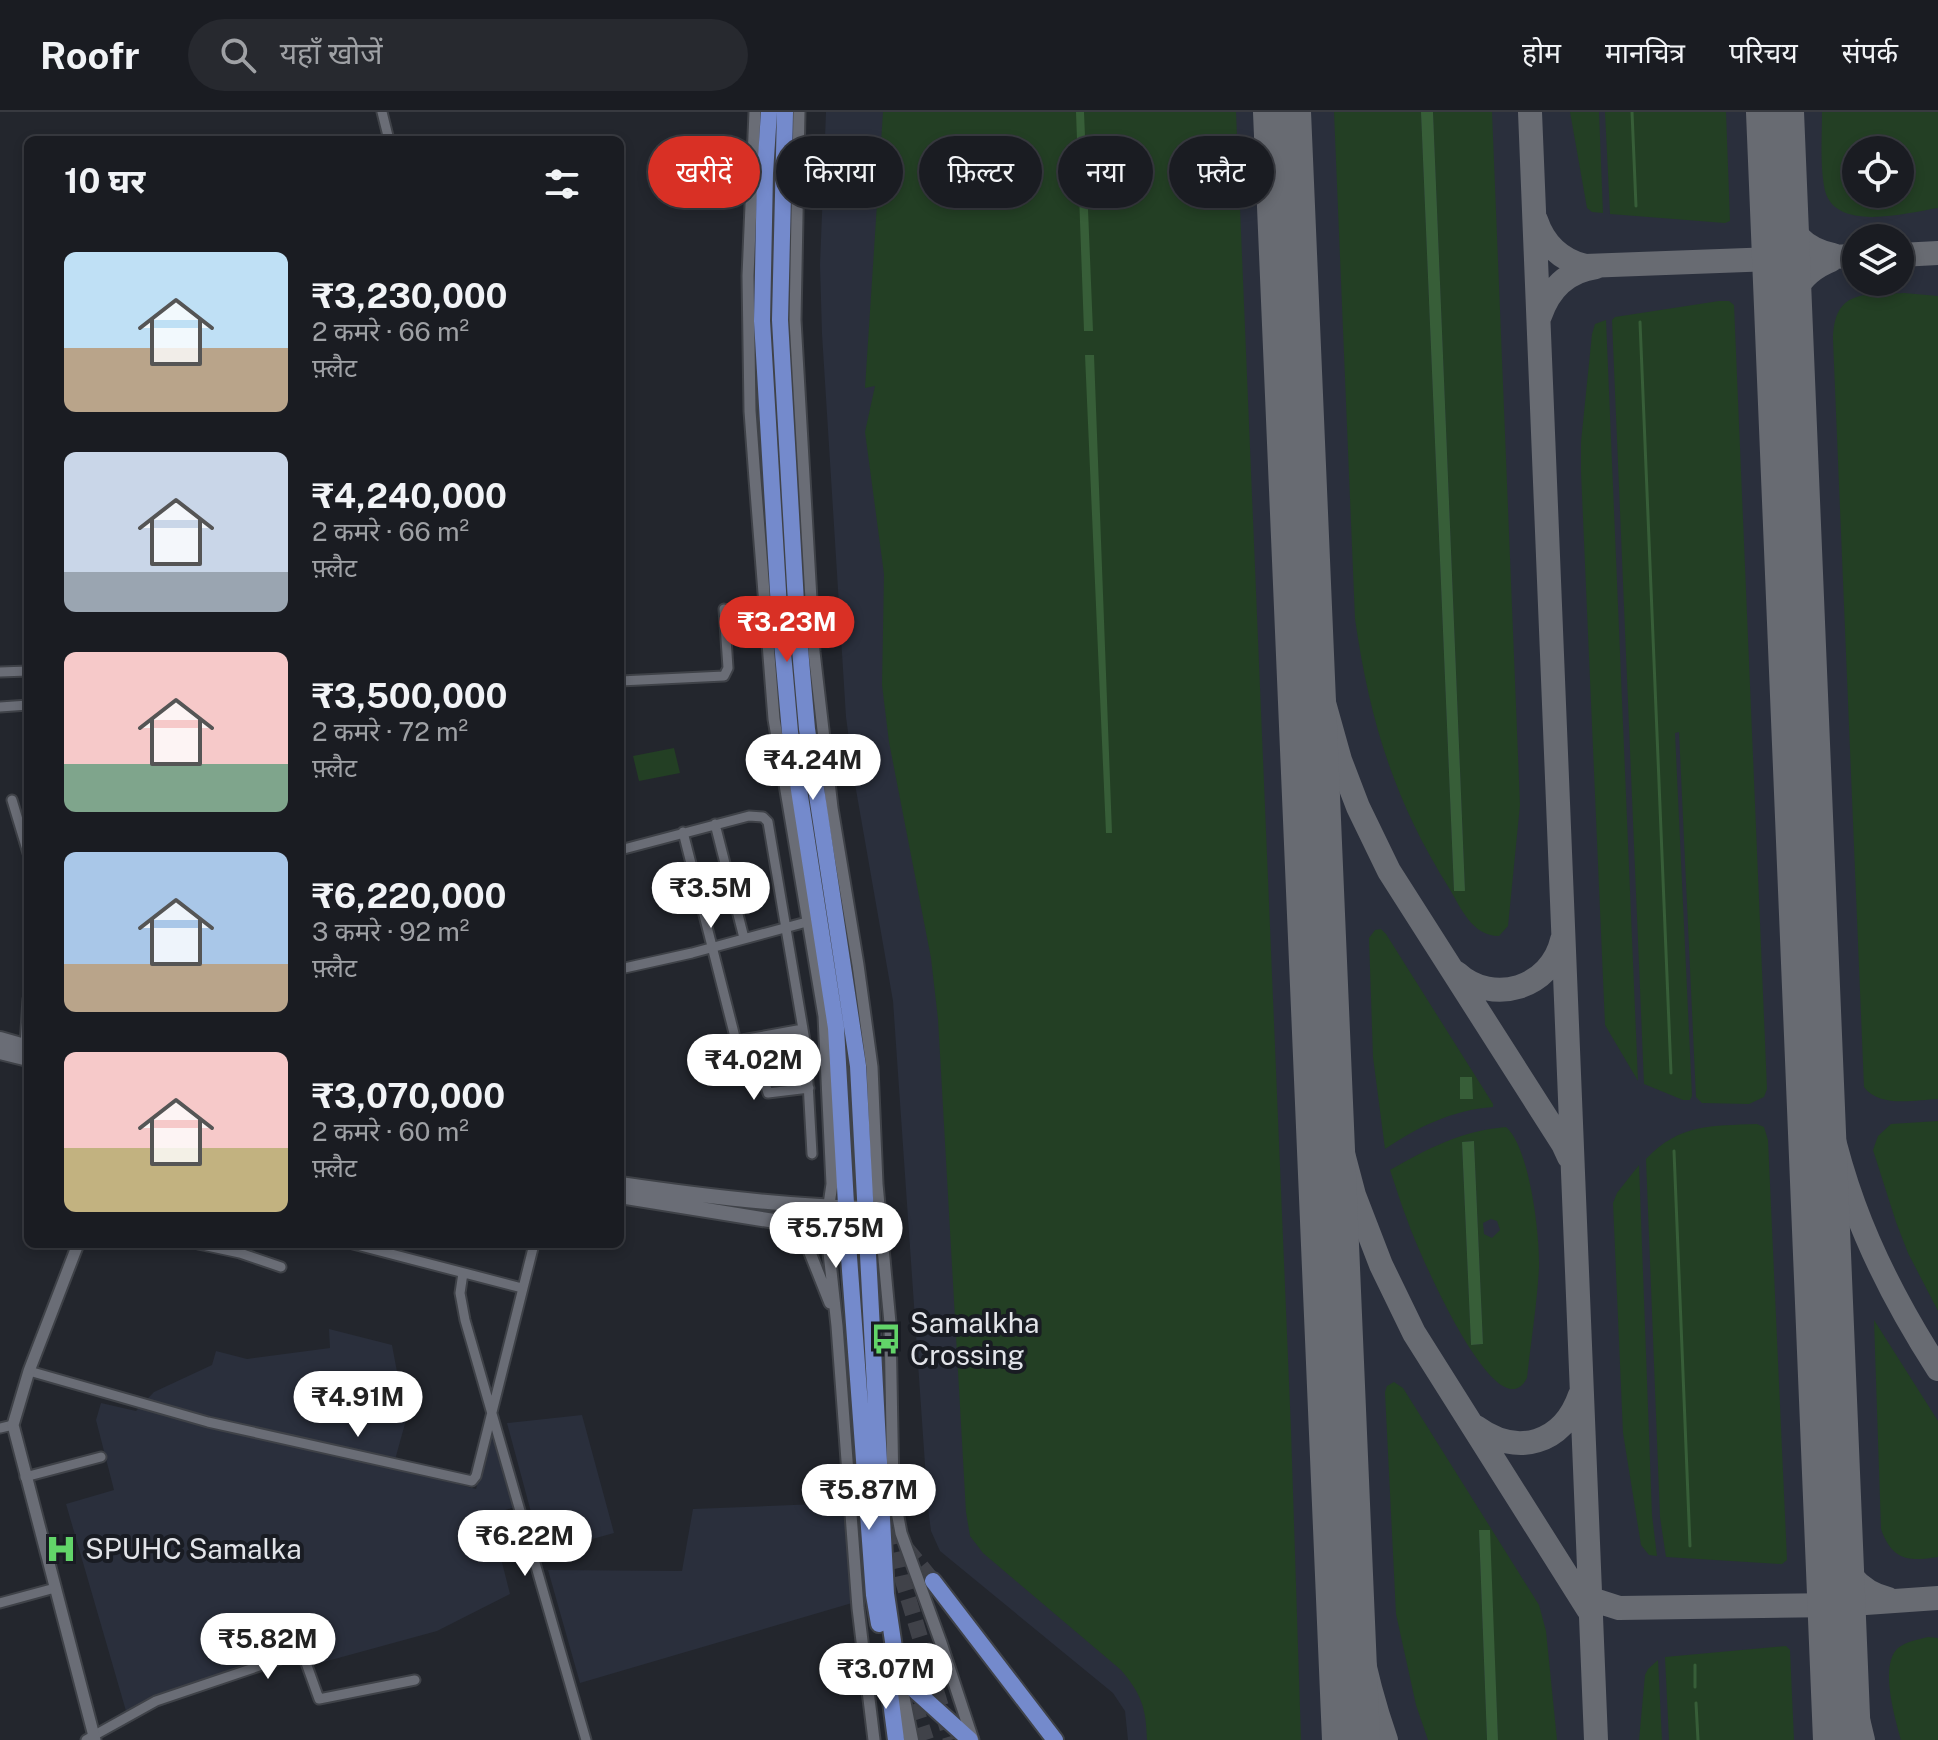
<!DOCTYPE html>
<html lang="hi">
<head>
<meta charset="utf-8">
<style>
	:root { --surface:#1a1c22; --page:#27292f; --text:#f1f3f6; --muted:#9fa1a5; --line:#383a40; --accent:#d93025 }
	body { margin:0; font-family:"Public Sans","Noto Sans Devanagari",sans-serif; background:var(--page); color:var(--text); height:100vh; display:flex; flex-direction:column; font-size:30px; white-space:nowrap }
	* { box-sizing:border-box; margin:0 }
	p { font-size:26px; color:var(--muted) }
	.icon { flex:none; width:44px; height:44px; fill:none; stroke:currentColor; stroke-width:2; stroke-linecap:round; stroke-linejoin:round }
	.map { position:relative; flex:1; overflow:hidden }
	.sheet { position:absolute; left:24px; top:24px; width:600px; height:1112px; display:flex; flex-direction:column; background:var(--surface); border-radius:12px; box-shadow:0 4px 12px #0003,0 0 0 2px var(--line) }
	.sheet>* { flex:none }
	.top-card { position:absolute; left:648px; top:24px; width:760px; height:72px; display:flex; gap:16px }
	.buttons { position:absolute; left:1842px; top:24px; display:grid; gap:16px }
	.buttons a { display:grid; place-items:center; width:72px; height:72px; border-radius:50%; background:var(--surface); box-shadow:0 4px 12px #0003,0 0 0 2px var(--line); font-size:40px }
	.price { position:absolute; translate:-50% -68px; padding:0 18px; border-radius:28px; background:#fff; color:#222; font-size:26px; line-height:52px; filter:drop-shadow(0 2px 4px #0008) }
	.price::after { content:''; position:absolute; left:50%; top:48px; width:24px; height:18px; margin-left:-12px; background:inherit; clip-path:polygon(0 0,100% 0,50% 100%) }
	.price.active { background:var(--accent); color:#fff }
	ul { padding:0; list-style:none }
	li { display:flex; align-items:center; gap:24px; height:200px; padding:0 40px }
	li span { display:grid; place-items:center; flex:none; width:224px; height:160px; border-radius:12px; color:#555 }
	li>.icon { margin-inline-start:auto }
	span .icon { width:96px; height:96px; fill:#fffc; stroke-width:1 }
	li b { font-size:34px }
	h2 { display:flex; justify-content:space-between; align-items:center; height:96px; padding:0 40px; font-size:34px }
	.pill { padding:0 28px; border-radius:36px; background:var(--surface); box-shadow:0 4px 12px #0003,0 0 0 2px var(--line); font-size:28px; line-height:72px }
	.pill.active { background:var(--accent); color:#fff }
	header { display:flex; align-items:center; gap:48px; box-sizing:border-box; height:112px; padding:0 40px; background:var(--surface); border-bottom:2px solid var(--line) }
	header strong { font-size:38px }
	nav { display:flex; gap:44px; margin-inline-start:auto; font-size:28px }
	.search { width:560px; height:72px; background:var(--page); display:flex; align-items:center; gap:20px; box-sizing:border-box; padding:0 28px; border-radius:44px; color:var(--muted); font-size:30px }
	.map>svg:first-child { display:block }
</style>
</head>
<body>
<header>
<strong>Roofr</strong>
<div class="search"><svg class="icon" aria-label="search" viewBox="0 0 24 24"><circle cx="10" cy="10" r="6"/><path d="M15 15l6 6"/></svg>यहाँ खोजें</div>
<nav><a>होम</a><a>मानचित्र</a><a>परिचय</a><a>संपर्क</a></nav>
</header>
<div class="map">
<svg width="1938" height="1628" viewBox="0 0 1938 1628">
	<rect width="100%" height="100%" fill="#23262d"/>
	<!-- built -->
	<path fill="#2a2f3c" fill-rule="evenodd" d="M826,0H1938V1628H1128L1125,1599L1113,1581L940,1439L931,1419L928,1396L893,889L855,672L846,605L822,222L820,153ZM1856,38H1900V82H1856ZM1856,126H1900V170H1856Z
		M329,1217L392,1233L406,1308L393,1355L476,1377L492,1317L515,1395L490,1403L510,1482L437,1519L320,1551L306,1501L235,1521L242,1553L167,1580L126,1599L66,1392L114,1378L96,1308L101,1291L136,1299L154,1280L212,1253L216,1239L247,1247L330,1236Z
		M582,1303L614,1421L542,1441L507,1311Z
		M843,1391L852,1491L580,1571L548,1458L682,1459L693,1397Z"/>
	<!-- green -->
	<path fill="#233f24" fill-rule="evenodd" d="M883,0H1236L1291,1318L1301,1628H1147C1146,1596 1142,1583 1121,1558L983,1441L970,1424L966,1400L938,907L931,846L889,630L882,573L884,462L865,320L875,274L865,276Z
		M1334,0H1421L1454,779L1465,778L1433,0H1492L1520,693L1508,814L1499,824C1472,824 1461,796 1449,776C1394,688 1370,610 1355,507Z
		M1570,0H1599L1603,101L1592,100L1587,96Z
		M1605,0H1726L1730,109L1725,111L1610,102Z
		M1822,0H1938V96C1906,101 1831,122 1824,74C1820,51 1822,24 1822,0ZM1856,38H1900V82H1856Z
		M1904,181L1938,184V987C1915,988 1879,996 1864,975L1833,228C1834,177 1863,183 1904,181Z
		M1719,189H1729L1734,193L1767,977L1764,985L1749,992L1702,991L1696,985L1679,620L1675,621L1692,984L1690,988H1683L1644,972L1612,208L1615,205Z
		M1606,208L1638,969L1605,913L1581,360V330L1592,222L1595,212Z
		M674,636L680,661L639,669L633,644Z
		M1381,817L1386,822L1493,992V995C1452,998 1418,1015 1385,1037L1373,945L1369,826L1375,818Z
		M1938,1009V1199L1908,1141L1896,1110L1873,1038L1878,1024L1891,1012Z
		M1757,1012L1764,1015L1768,1028L1787,1448L1782,1452L1666,1445L1660,1405L1646,1047C1680,1011 1712,1014 1757,1012Z
		M1506,1015C1530,1036 1540,1124 1539,1156C1537,1192 1531,1229 1527,1266C1497,1325 1415,1131 1408,1110C1401,1093 1396,1075 1390,1058C1429,1036 1461,1019 1506,1015ZM1474,1029L1483,1232L1471,1233L1462,1030ZM1491,1107L1497,1109L1500,1118L1492,1126L1484,1122L1483,1111Z
		M1639,1053L1652,1403L1657,1444L1649,1443L1641,1433L1623,1321L1613,1091L1617,1081Z
		M1874,1208L1938,1309V1445C1908,1450 1892,1448 1881,1417Z
		M1394,1270L1403,1276L1539,1493L1546,1519L1557,1628H1498L1489,1418H1479L1487,1628H1428L1416,1593L1396,1502L1385,1280L1387,1274Z
		M1928,1525L1938,1526V1628H1901C1895,1606 1879,1553 1898,1536C1907,1529 1917,1528 1928,1525Z
		M1786,1534L1790,1538L1794,1628H1669L1665,1545Z
		M1658,1548L1662,1628H1639L1645,1563L1648,1557Z"/>
	<!-- water -->
	<path fill="#375e38" d="M1076,0H1084L1093,219H1084Z
		M1421,0H1433L1465,779H1454Z
		M1085,243H1094L1112,721H1106Z
		M1460,965H1472L1473,987H1460Z
		M1474,1029L1483,1232L1471,1233L1462,1030Z
		M1479,1418H1490L1498,1628H1487Z"/>
	<g fill="none" stroke-linecap="round" stroke-linejoin="round">
		<!-- stream -->
		<path stroke="#375e38" stroke-width="3" d="M1632,0L1636,94
			M1640,210L1671,961
			M1674,1039L1690,1434
			M1695,1553V1575
			M1696,1591L1698,1628"/>
		<!-- taxiway -->
		<path stroke="#686b72" stroke-width="24" d="M1530,0L1596,1628
			M1781,0C1778,51 1765,129 1833,143
			M1536,108C1544,132 1561,148 1585,154L1856,144
			M1900,143L1938,141
			M1540,204C1549,177 1567,159 1596,155
			M1785,225C1786,189 1796,162 1831,148
			M1302,449L1319,573L1340,648L1358,695L1389,759L1563,1032L1569,1045
			M1457,861C1493,894 1551,876 1562,828
			M1320,878L1327,963L1340,1030L1354,1083L1381,1153L1414,1221L1588,1497
			M1812,913C1830,1049 1864,1142 1938,1257
			M1476,1315C1517,1345 1563,1332 1580,1283
			M1342,1411C1350,1486 1361,1557 1386,1628
			M1834,1424C1840,1456 1856,1479 1888,1487
			M1836,1468L1849,1570L1863,1628
			M1581,1477L1591,1487L1619,1496L1837,1493L1938,1486"/>
		<!-- runway -->
		<path stroke="#686b72" stroke-width="58" d="M1282,0L1351,1628
			M1775,0L1842,1628"/>
		<!-- trunk-tunnel -->
		<path stroke="#404249" stroke-width="16" stroke-dasharray="16 8" stroke-linecap="butt" d="M789,161V209L796,314
			M814,585L823,657
			M839,767L861,922
			M880,1225L891,1415L903,1469L951,1628
			M847,1229L859,1420L869,1451
			M906,1436L933,1469
			M907,1569L926,1628"/>
		<!-- minor casing -->
		<g stroke="#3f4248" stroke-width="13">
			<path id="minor" d="M382,0L389,28
				M0,560L28,559
				M620,569L724,564L728,556L724,497
				M0,595L28,593
				M12,688L28,741
				M715,712L744,826
				M683,720L736,929L803,917
				M620,738L749,704L763,705L768,710L806,935L812,1042
				M620,857L692,841L814,808
				M752,928L768,981L809,976
				M25,934L28,887
				M198,1132L240,1141L281,1155
				M353,1132L522,1176
				M463,1161L460,1181L465,1208L586,1628
				M29,1259L208,1310L472,1369L476,1364L534,1132
				M0,1316L13,1313
				M25,1365L101,1345
				M0,1491L55,1476
				M86,1628L156,1589L289,1544L305,1548L319,1587L415,1568"/>
		</g>
		<!-- tertiary casing -->
		<g stroke="#3f4248" stroke-width="15">
			<path id="tertiary" d="M755,0L748,164L750,299L755,367L774,607L824,904L832,1072L826,1113L837,1214L858,1496L874,1628
				M799,0L795,208L814,540L832,696L858,853L872,955L877,1072L890,1211L893,1378L901,1421L941,1531L973,1628
				M799,1113L830,1191
				M78,1132L29,1259L13,1313L95,1628"/>
		</g>
		<!-- secondary casing -->
		<g stroke="#3f4248" stroke-width="18">
			<path id="secondary" d="M0,927L28,935
				M0,940L28,947
				M620,1072C701,1084 782,1094 865,1096
				M620,1084L799,1113L865,1114
				M898,1563L911,1628"/>
		</g>
		<!-- trunk casing -->
		<g stroke="#3f4248" stroke-width="20">
			<path id="trunk" d="M769,0L765,61L762,209L779,496L790,620L836,916L849,1145L874,1483L879,1512
				M785,0L780,208L796,491L807,617L858,954L886,1482L898,1563L970,1628
				M933,1469L1055,1628
				M886,1551L896,1628"/>
		</g>
		<!-- minor -->
		<use href="#minor" stroke="#6a6d76" stroke-width="9"/>
		<!-- tertiary -->
		<use href="#tertiary" stroke="#6a6d76" stroke-width="11"/>
		<!-- secondary -->
		<use href="#secondary" stroke="#6a6d76" stroke-width="14"/>
		<!-- trunk -->
		<use href="#trunk" stroke="#748acc" stroke-width="16"/>
	</g>
	<!-- icons -->
	<defs>
		<g id="bus-bare" transform="scale(2.4)"><path d="M-5-6H5V4H4V6H2V4H-2V6H-4V4H-5ZM-3.5-4V0h7V-4ZM-3.5 1.2v1.5H-2V1.2ZM2 1.2v1.5H3.5V1.2Z" fill="#62d469" stroke="#191c23" stroke-width="2.5" paint-order="stroke"/></g>
		<g id="hospital-bare" transform="scale(2.4)"><path d="M-5-5h3v3.5h4V-5h3V5h-3V1.5h-4V5h-3Z" fill="#62d469" stroke="#191c23" stroke-width="2.5" paint-order="stroke"/></g>
	</defs>
	<g fill-rule="evenodd">
		<use href="#bus-bare" x="886" y="1227"/>
		<use href="#hospital-bare" x="61" y="1437"/>
	</g>
	<g text-anchor="middle" stroke-width="8" stroke-linejoin="round" paint-order="stroke">
		<!-- poi labels -->
		<g font-size="28" fill="#e2e4e9" stroke="#191c23" text-anchor="start">
			<text x="910" y="1221">Samalkha<tspan x="910" dy="32">Crossing</tspan></text>
			<text x="85" y="1447">SPUHC Samalka</text>
		</g>
	</g>
</svg>
<div class="buttons">
<a><svg class="icon" aria-label="locate" viewBox="0 0 24 24"><circle cx="12" cy="12" r="6"/><path d="M12 2v4M12 18v4M2 12h4M18 12h4"/></svg></a>
<a><svg class="icon" aria-label="layers" viewBox="0 0 24 24"><path d="M12 4l9 5-9 5-9-5zM3 14l9 5 9-5"/></svg></a>
</div>
<b class="price active" style="left:787px;top:552px">₹3.23M</b>
<b class="price" style="left:813px;top:690px">₹4.24M</b>
<b class="price" style="left:711px;top:818px">₹3.5M</b>
<b class="price" style="left:754px;top:990px">₹4.02M</b>
<b class="price" style="left:836px;top:1158px">₹5.75M</b>
<b class="price" style="left:358px;top:1327px">₹4.91M</b>
<b class="price" style="left:869px;top:1420px">₹5.87M</b>
<b class="price" style="left:525px;top:1466px">₹6.22M</b>
<b class="price" style="left:268px;top:1569px">₹5.82M</b>
<b class="price" style="left:886px;top:1599px">₹3.07M</b>
<div class="top-card">
<a class="pill active">खरीदें</a>
<a class="pill">किराया</a>
<a class="pill">फ़िल्टर</a>
<a class="pill">नया</a>
<a class="pill">फ़्लैट</a>
</div>
<section class="sheet">
<h2>10 घर<svg class="icon" aria-label="filters" viewBox="0 0 24 24"><path d="M4 7h16M4 17h16"/><circle cx="9" cy="7" r="2"/><circle cx="15" cy="17" r="2"/></svg></h2>
<ul>
<li><span style="background:linear-gradient(#bfe0f5 60%,#b9a48a 0)"><svg class="icon" aria-label="home" viewBox="0 0 24 24"><path d="M3 11l9-7 9 7M6 9v11h12V9"/></svg></span><div><b>₹3,230,000</b><p>2 कमरे · 66 m²</p><p>फ़्लैट</p></div></li>
<li><span style="background:linear-gradient(#c9d6e8 75%,#9aa5b1 0)"><svg class="icon" aria-label="home" viewBox="0 0 24 24"><path d="M3 11l9-7 9 7M6 9v11h12V9"/></svg></span><div><b>₹4,240,000</b><p>2 कमरे · 66 m²</p><p>फ़्लैट</p></div></li>
<li><span style="background:linear-gradient(#f6c9c9 70%,#7fa58c 0)"><svg class="icon" aria-label="home" viewBox="0 0 24 24"><path d="M3 11l9-7 9 7M6 9v11h12V9"/></svg></span><div><b>₹3,500,000</b><p>2 कमरे · 72 m²</p><p>फ़्लैट</p></div></li>
<li><span style="background:linear-gradient(#a9c7e8 70%,#b9a48a 0)"><svg class="icon" aria-label="home" viewBox="0 0 24 24"><path d="M3 11l9-7 9 7M6 9v11h12V9"/></svg></span><div><b>₹6,220,000</b><p>3 कमरे · 92 m²</p><p>फ़्लैट</p></div></li>
<li><span style="background:linear-gradient(#f6c9c9 60%,#c2b280 0)"><svg class="icon" aria-label="home" viewBox="0 0 24 24"><path d="M3 11l9-7 9 7M6 9v11h12V9"/></svg></span><div><b>₹3,070,000</b><p>2 कमरे · 60 m²</p><p>फ़्लैट</p></div></li>
</ul>
</section>
</div>
</body>
</html>
